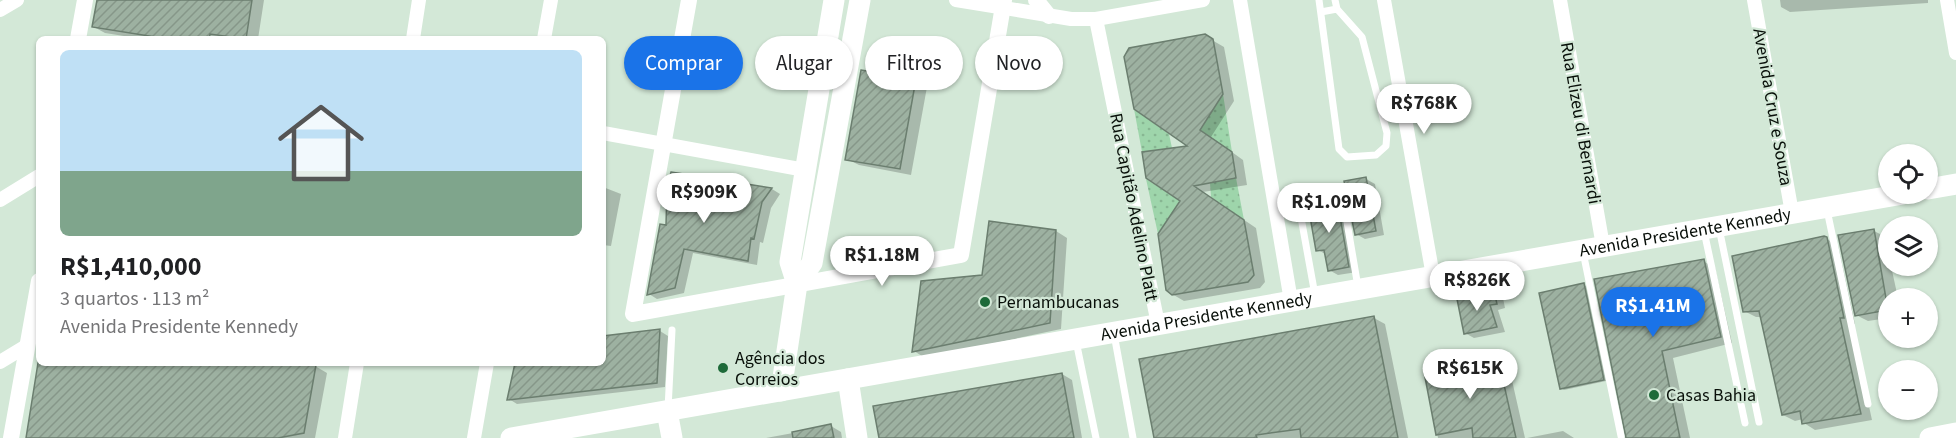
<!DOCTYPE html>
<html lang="pt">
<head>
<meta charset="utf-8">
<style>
	:root { --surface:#fff; --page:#f6f6f6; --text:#202124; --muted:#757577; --line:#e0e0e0; --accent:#1a73e8 }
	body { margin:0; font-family:"Source Sans 3",sans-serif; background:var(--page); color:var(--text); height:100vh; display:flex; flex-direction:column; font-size:22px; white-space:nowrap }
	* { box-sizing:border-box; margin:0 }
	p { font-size:20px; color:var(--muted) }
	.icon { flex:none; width:33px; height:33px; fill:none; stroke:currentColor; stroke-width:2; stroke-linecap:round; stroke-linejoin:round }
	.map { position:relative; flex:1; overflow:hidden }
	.side { position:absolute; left:36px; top:36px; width:570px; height:330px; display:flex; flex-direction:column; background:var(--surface); border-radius:9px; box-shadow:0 2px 4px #0004 }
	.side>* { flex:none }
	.top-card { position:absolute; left:624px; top:36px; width:570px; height:54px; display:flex; gap:12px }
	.buttons { position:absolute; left:1878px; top:144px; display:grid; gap:12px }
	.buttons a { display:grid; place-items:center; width:60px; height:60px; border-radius:50%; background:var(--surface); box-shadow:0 2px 4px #0004; font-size:30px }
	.price { position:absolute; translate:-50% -51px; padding:0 14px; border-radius:21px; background:#fff; color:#222; font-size:20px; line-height:39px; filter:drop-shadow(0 2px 3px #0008) }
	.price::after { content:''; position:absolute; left:50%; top:36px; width:18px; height:14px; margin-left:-9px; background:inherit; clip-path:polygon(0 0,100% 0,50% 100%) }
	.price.selected { background:var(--accent); color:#fff }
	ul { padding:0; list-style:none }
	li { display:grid; align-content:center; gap:12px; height:318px; padding:0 24px }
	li+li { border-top:2px solid var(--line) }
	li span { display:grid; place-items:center; height:186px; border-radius:9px; color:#555 }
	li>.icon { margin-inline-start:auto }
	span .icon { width:108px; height:108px; fill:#fffc; stroke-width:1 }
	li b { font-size:26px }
	.pill { padding:0 21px; border-radius:27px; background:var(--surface); box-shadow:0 2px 4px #0004; font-size:21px; line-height:54px }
	.pill.selected { background:var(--accent); color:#fff }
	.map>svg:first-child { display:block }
</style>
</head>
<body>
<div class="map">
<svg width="1956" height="438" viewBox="0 0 1956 438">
	<defs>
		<pattern id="grass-dots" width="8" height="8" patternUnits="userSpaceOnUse" patternTransform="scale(1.5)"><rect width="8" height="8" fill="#9ed5ab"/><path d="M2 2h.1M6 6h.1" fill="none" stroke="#87b692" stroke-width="1.8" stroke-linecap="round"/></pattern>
		<pattern id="building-hatch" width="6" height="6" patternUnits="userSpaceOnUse" patternTransform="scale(1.5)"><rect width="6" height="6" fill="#9db1a1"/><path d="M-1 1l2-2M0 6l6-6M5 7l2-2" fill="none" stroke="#869789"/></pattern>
	</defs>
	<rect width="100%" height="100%" fill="#d3e8d7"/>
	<!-- grass -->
	<path fill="url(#grass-dots)" d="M1223,94L1232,152L1200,130Z
		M1134,109L1169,134L1172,148L1142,152Z
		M1236,178L1244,220L1211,197L1210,183Z
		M1146,179L1180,201L1158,234Z"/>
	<!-- shadow -->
	<path fill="#0003" d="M99,0H264L258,39H143L105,33L94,27Z
		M1780,0H1928V3L1790,12L1781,7Z
		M1205,36L1224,47L1234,101L1211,137L1243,160L1247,185L1203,192L1256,228L1265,282L1260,288L1184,301L1172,294L1182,200Z
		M915,81L927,87L911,175L859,165L847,159Z
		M672,174L772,189L780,194L771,208L763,243L760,242L757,265L693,253L684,293L657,299L649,294L667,227Z
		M1366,179L1375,184L1384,235L1365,239L1356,234Z
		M603,187L621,194L611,246L603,245Z
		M1337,201L1346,206L1357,272L1338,275L1329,270L1327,255L1318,250Z
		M1056,231L1067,238L1061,329L925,358L914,351L983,277Z
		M1874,231L1886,237L1888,266H1891L1898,298H1888V318L1868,321L1856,315Z
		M1827,239L1838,246L1855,324H1851L1872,420L1815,430L1804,423L1803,419L1795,421L1783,415L1762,317H1756L1744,311Z
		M1703,261L1715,268L1732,343L1673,358L1690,438H1627L1596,280Z
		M1583,285L1586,286L1606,381L1564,390L1561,388Z
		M1494,293L1503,298L1505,308L1498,310L1505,332L1474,338L1465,333Z
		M1374,318L1385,324L1408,438H1156Z
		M660,331L668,336L665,387L517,404L509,399L516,363H603V337Z
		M1498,360L1509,367L1525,438H1438L1426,373Z
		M40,363H297L315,366L327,373L315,438H27Z
		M1062,374L1072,380L1082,438H881Z
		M831,426L841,432L842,438H766Z
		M1563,431L1574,438H1527Z"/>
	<!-- building -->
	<path fill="url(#building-hatch)" stroke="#6b7e6f" stroke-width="1.5" d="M97,0H252L246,39L210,34L209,39H168L92,27Z
		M1205,34L1213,39L1223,94L1200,130L1232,152L1236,178L1194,186L1244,220L1254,275L1248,282L1172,295L1166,290L1158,234L1180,201L1146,178L1142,152L1187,146L1134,109L1124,57L1129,48Z
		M861,70L916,79L900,169L845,160Z
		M671,172L772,188L762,202L754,239L751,238L748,261L684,249L675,288L647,295L660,224L666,225L667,188Z
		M1366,177L1376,231L1355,235L1344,181Z
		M1337,200L1349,267L1328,271L1324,250L1316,251L1308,205Z
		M989,221L1056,230L1050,323L912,352L921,281L982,275Z
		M1874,229L1888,310L1855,316L1838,235Z
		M1824,236L1827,237L1844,318H1840L1861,414L1802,424L1800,411L1782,415L1759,311L1743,312L1732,256Z
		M1704,259L1721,337L1662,351L1680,438H1626L1594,279Z
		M1584,283L1604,380L1560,389L1539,293Z
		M1494,291L1497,304L1490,305L1497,327L1464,334L1457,299Z
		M1374,316L1398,438H1301L1300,429L1256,435L1257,438H1154L1139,359Z
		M660,329L657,383L507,400L515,363H603V336Z
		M1498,358L1516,438H1473L1472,428L1436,435L1424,372Z
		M38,363H305L316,365L304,433L278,438H26Z
		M1062,373L1074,438H879L873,406Z
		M831,424L834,438H793L792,432Z"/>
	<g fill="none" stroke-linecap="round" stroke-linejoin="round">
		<!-- service -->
		<path stroke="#fff" stroke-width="7" d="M1319,0L1339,149L1347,157L1376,155L1386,146L1387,133L1362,37L1337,9L1335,0
			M1321,12L1337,9
			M1827,210L1868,404
			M1719,228L1759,422
			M1704,231L1745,423
			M1583,252L1621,436
			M1315,295L1298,201L1342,193L1358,287
			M1114,334L1133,438
			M1076,341L1096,438
			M668,409L672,330"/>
		<!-- minor -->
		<path stroke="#fff" stroke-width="14" d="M956,0L1071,19H1096L1203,0
			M1240,0L1291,301
			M1384,0L1433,276
			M1560,0L1603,246
			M1754,0L1792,213
			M1947,0L1956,53
			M0,10L17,0
			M1096,19L1158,324
			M413,39L419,0
			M544,39L551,0
			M603,133L805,170
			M0,200L39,176
			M0,362L28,345
			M345,438L357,363
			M474,438L487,363"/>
		<!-- tertiary -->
		<path stroke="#fff" stroke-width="16" d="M689,0L633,314L961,255L1004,0
			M1036,0L1049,16
			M78,39L85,0
			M11,438L39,281"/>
		<!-- primary -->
		<g stroke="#fff" stroke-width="21">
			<path d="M1928,189L1956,184"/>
			<path d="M797,284L812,263L860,0"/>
			<path d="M848,379L857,438"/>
			<path d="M781,391L797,284L790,262L834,0"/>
			<path d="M667,411L672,438"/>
			<path id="s1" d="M511,438L1903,194"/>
			<path d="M1930,438L1956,433"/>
		</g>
	</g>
	<!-- markers -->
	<g fill="#1d6a39" stroke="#d3e8d7" stroke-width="2">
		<circle cx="985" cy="302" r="6"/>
		<circle cx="723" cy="368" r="6"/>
		<circle cx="1654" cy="395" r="6"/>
	</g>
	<g text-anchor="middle" stroke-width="4.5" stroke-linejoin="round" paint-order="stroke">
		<!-- street labels -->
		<g font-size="18" fill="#080f09" stroke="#d3e8d7">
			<text transform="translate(1773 107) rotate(80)" y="6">Avenida Cruz e Souza</text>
			<text transform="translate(1581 123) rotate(80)" y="6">Rua Elizeu di Bernardi</text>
			<text transform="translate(1134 207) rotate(79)" y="6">Rua Capitão Adelino Platt</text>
			<text dy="6" stroke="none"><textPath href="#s1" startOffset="1192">Avenida Presidente Kennedy</textPath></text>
			<text dy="6" stroke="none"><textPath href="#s1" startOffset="706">Avenida Presidente Kennedy</textPath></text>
		</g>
		<!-- poi labels -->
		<g font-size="18" fill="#080f09" stroke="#d3e8d7" text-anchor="start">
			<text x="997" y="308">Pernambucanas</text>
			<text x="735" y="364">Agência dos<tspan x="735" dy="21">Correios</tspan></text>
			<text x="1666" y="401">Casas Bahia</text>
		</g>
	</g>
</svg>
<div class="buttons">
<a><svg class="icon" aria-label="locate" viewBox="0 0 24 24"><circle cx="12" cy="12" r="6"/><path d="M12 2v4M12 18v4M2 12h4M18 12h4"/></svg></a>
<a><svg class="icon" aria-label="layers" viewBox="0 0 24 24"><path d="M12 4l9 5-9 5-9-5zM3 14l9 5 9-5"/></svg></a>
<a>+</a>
<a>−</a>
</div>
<b class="price" style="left:1424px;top:135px">R$768K</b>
<b class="price" style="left:704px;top:224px">R$909K</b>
<b class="price" style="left:1329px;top:234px">R$1.09M</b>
<b class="price" style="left:882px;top:287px">R$1.18M</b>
<b class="price" style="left:1477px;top:312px">R$826K</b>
<b class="price selected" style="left:1653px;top:338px">R$1.41M</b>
<b class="price" style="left:1470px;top:400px">R$615K</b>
<div class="top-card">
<a class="pill selected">Comprar</a>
<a class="pill">Alugar</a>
<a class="pill">Filtros</a>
<a class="pill">Novo</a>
</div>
<section class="side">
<ul>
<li><span style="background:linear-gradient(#bfe0f5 65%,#7fa58c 0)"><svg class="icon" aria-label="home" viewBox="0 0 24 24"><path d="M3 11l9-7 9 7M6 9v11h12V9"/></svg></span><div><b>R$1,410,000</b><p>3 quartos · 113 m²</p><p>Avenida Presidente Kennedy</p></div></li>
</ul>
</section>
</div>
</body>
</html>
